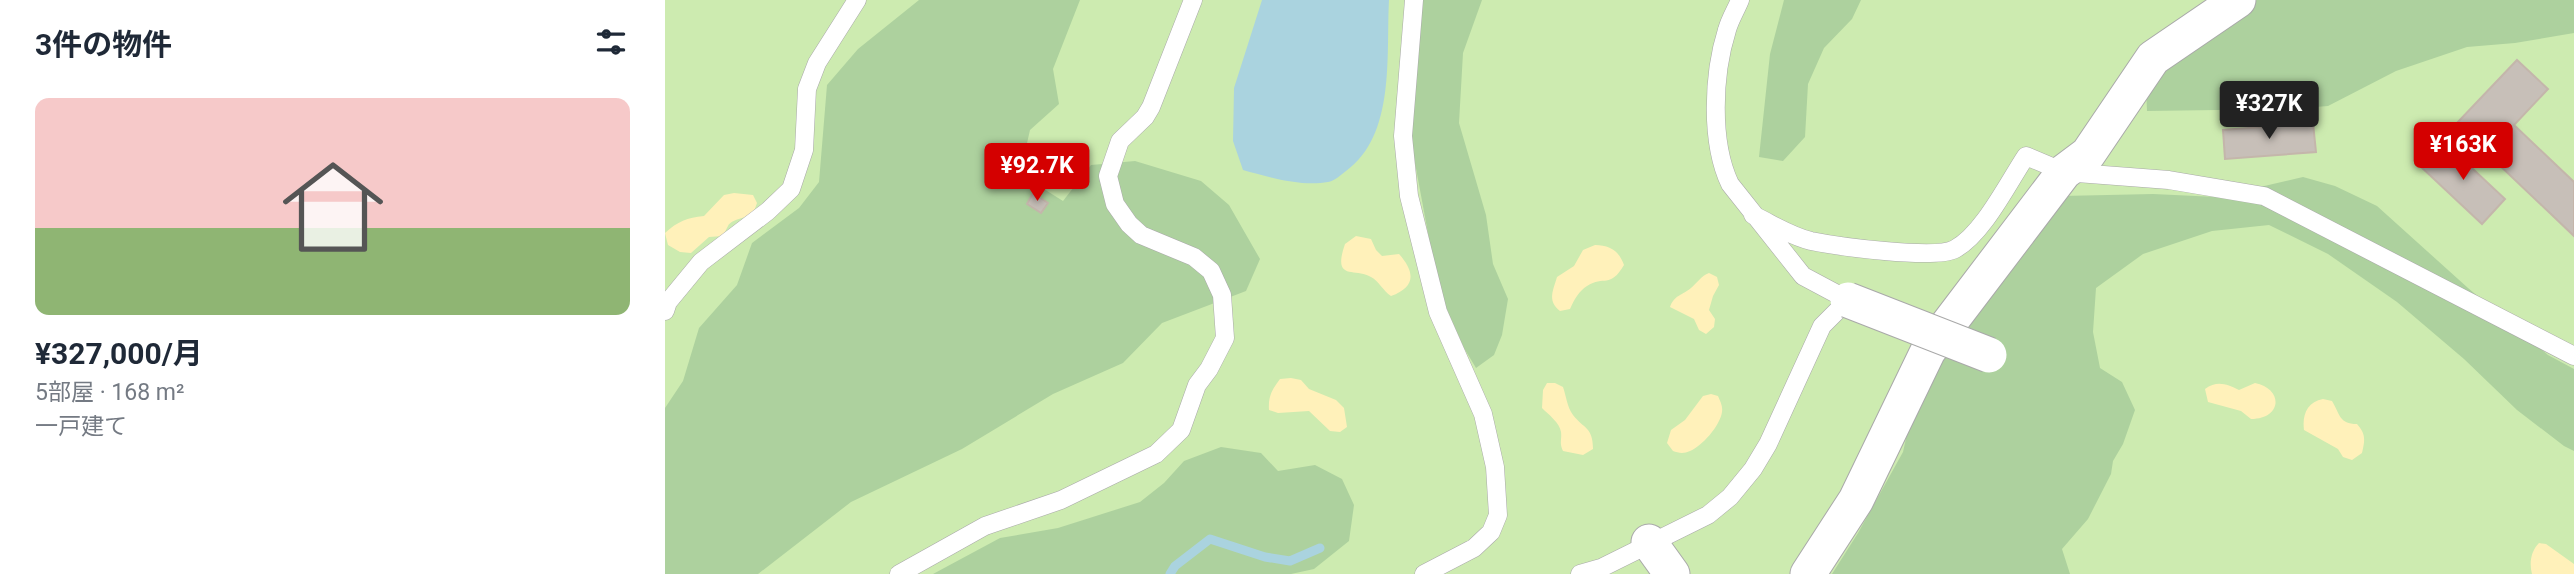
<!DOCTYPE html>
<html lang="ja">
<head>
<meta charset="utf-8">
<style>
	:root { --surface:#fff; --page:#f6f6f7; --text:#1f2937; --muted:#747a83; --line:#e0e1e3; --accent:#d40000 }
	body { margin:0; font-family:Roboto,"Noto Sans JP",sans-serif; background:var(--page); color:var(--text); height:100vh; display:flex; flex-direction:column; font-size:26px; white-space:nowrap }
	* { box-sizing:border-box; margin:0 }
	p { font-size:23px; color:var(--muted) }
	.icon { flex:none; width:38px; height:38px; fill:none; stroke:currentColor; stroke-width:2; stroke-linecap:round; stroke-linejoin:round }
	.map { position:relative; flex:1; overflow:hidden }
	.sheet { display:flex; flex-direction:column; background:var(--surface); width:665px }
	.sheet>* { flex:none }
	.price { position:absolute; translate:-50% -60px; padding:0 16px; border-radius:7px; background:var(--accent); color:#fff; font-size:23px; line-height:46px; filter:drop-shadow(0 2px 4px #0008) }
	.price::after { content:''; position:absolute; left:50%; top:42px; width:21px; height:16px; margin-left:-10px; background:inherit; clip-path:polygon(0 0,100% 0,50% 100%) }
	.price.active { background:#222; color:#fff }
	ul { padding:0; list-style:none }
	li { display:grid; align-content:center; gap:14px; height:371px; padding:0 35px }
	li+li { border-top:2px solid var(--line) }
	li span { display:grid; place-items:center; height:217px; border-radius:14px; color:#555 }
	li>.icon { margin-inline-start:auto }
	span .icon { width:126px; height:126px; fill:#fffc; stroke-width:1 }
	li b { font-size:30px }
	h2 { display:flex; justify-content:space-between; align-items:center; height:84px; padding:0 35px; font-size:30px }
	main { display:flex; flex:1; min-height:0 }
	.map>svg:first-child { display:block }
</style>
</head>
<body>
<main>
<section class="sheet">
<h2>3件の物件<svg class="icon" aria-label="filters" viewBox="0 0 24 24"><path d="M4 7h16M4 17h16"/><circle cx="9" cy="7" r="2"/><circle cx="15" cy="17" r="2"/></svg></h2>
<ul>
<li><span style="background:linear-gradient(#f6c9c9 60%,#8fb573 0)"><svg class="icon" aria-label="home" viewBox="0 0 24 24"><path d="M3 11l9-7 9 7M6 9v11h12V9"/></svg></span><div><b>¥327,000/月</b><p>5部屋 · 168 m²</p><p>一戸建て</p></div></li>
</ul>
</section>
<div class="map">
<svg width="1909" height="574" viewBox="0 0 1909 574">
	<rect width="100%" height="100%" fill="#f2efe9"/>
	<!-- grass -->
	<path fill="#cdebb0" d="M0,0H1909V574H0Z"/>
	<!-- forest -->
	<path fill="#add19e" d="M254,0H415L388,69L394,104L365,130L355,174L398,201L426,165L470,161L536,181L564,205L595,259L581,291L497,323L458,363L388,394L297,449L186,502L93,574H0V408L18,381L34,328L72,285L87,243L134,208L154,182L162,85L193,49Z
		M755,0H817L798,53L794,123L821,215L828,264L843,299L837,335L829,355L811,368L799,348L779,303L768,260L745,136Z
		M1119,0H1196L1187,19L1159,48L1143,84L1140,137L1118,161L1094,157L1105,54Z
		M1592,0H1909V33L1850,43L1802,47L1731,71L1663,106L1625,109L1482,111L1481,87L1573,11Z
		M1638,177L1670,186L1712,206L1803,288L1883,355L1909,369V451L1899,446L1852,410L1799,359L1732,302L1663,254L1604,225L1547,231L1478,254L1431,288L1428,332L1435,368L1457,382L1470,410L1458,444L1448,461L1446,474L1423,519L1397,549L1405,574H1167L1193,533L1238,452L1250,398L1397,196L1488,194L1552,197Z
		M556,447L596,453L613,471L650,465L677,479L689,505L684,541L649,569L626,574H268L335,538L393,528L475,502L499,483L519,461Z"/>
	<!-- sand -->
	<path fill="#fff1ba" d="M69,193L88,195L92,203L88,214C81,218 66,219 63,226C61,229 60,233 58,236L44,237L26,253L15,252L3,245L0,233C13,221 22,218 39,216L59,195Z
		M691,236L706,239L711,250L717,256L734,254C751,273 750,287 726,296C718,291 714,281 706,277C690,267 667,282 680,244Z
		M930,245C945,245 954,251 959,265C945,289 939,275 922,286C914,291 909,300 905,309L895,311C882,301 888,291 892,277L909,266L918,250Z
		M1044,273L1052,277L1054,285L1048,296L1044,310L1050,319L1049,327L1041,334L1034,330L1029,319L1005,307C1009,295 1018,295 1026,288C1033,282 1036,276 1044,273Z
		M626,378L636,380L644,389L671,400L679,408L682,427L675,432L665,431L644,411L613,413L604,410C603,396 607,390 615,379Z
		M882,383H890L898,387C901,395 902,407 908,415C919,429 928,427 928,449L918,455L898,451C894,443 897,440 896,432C895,423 883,414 877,408L878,390Z
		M1590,383C1619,389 1617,419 1586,419L1576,411L1543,402L1540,389C1552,380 1562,384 1574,390Z
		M1046,394L1053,396C1055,401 1058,406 1057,412C1055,426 1037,446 1025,451C1019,454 1013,453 1008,451L1002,443L1006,430L1020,420L1038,396Z
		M1658,399L1667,401C1675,414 1674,424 1692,424C1701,434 1700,440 1697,453L1687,460L1678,457L1673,449L1639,430C1637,415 1642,402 1658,399Z
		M1874,543L1881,544L1909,564V574H1867C1864,563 1866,551 1874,543Z"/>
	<!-- water -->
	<path fill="#aad3df" d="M597,0H724C721,55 731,135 681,171C676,175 669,181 663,182C637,187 603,177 578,170L568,141L569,88Z"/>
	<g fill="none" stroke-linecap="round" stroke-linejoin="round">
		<!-- stream -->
		<path stroke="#aad3df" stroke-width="9" d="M505,574L510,566L545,539L600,557L625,561L655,548"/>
	</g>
	<!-- building -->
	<path fill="#c7bfb8" stroke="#c4b6ab" stroke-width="2" d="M1852,60L1883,89L1849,125L1909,182V236L1791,124Z
		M1648,123L1651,152L1560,159L1558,130Z
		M1778,141L1840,199L1817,224L1755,166Z
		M368,193L383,203L376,213L362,204Z"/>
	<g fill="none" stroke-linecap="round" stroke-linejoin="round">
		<!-- service casing -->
		<g stroke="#a9a9a9" stroke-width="19">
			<path id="service" d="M749,0L738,136L744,196L773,312L818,414L830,467L833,515L826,532L809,548L759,574
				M1088,215C1107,224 1125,236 1146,241C1171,246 1270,260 1290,249C1318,234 1343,183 1361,156L1399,172L1504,180L1599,196L1909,356
				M0,311L3,302L36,262L103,211L126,189L139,150L142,89L152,63L192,0
				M234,574L320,526L396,500L491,454L516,430L532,385L544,369L560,338L557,295L546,271L529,257L476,235L464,224L450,204L443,176L455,141L480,117L486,107L528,0
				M915,574L936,568L1043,515L1065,497L1088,469L1103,444L1157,326L1183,300L1138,276L1065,184C1045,142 1048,74 1062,30C1065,19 1071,10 1075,0"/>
		</g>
		<!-- minor casing -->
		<g stroke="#a9a9a9" stroke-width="37">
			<path id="minor" d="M984,542L1007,574
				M1143,574L1191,500L1263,351L1399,172L1423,154L1488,58L1573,0"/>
		</g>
		<!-- service -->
		<use href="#service" stroke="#fff" stroke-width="18"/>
		<!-- minor -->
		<use href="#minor" stroke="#fff" stroke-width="35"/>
		<!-- minor-bridge casing -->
		<g stroke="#a9a9a9" stroke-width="37" stroke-linecap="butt">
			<path id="minor-bridge" d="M1183,300L1324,355"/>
		</g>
		<!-- minor-bridge -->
		<use href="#minor-bridge" stroke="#fff" stroke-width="35"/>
	</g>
</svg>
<b class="price active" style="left:1604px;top:141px">¥327K</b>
<b class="price" style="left:1798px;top:182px">¥163K</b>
<b class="price" style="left:372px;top:203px">¥92.7K</b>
</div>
</main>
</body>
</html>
